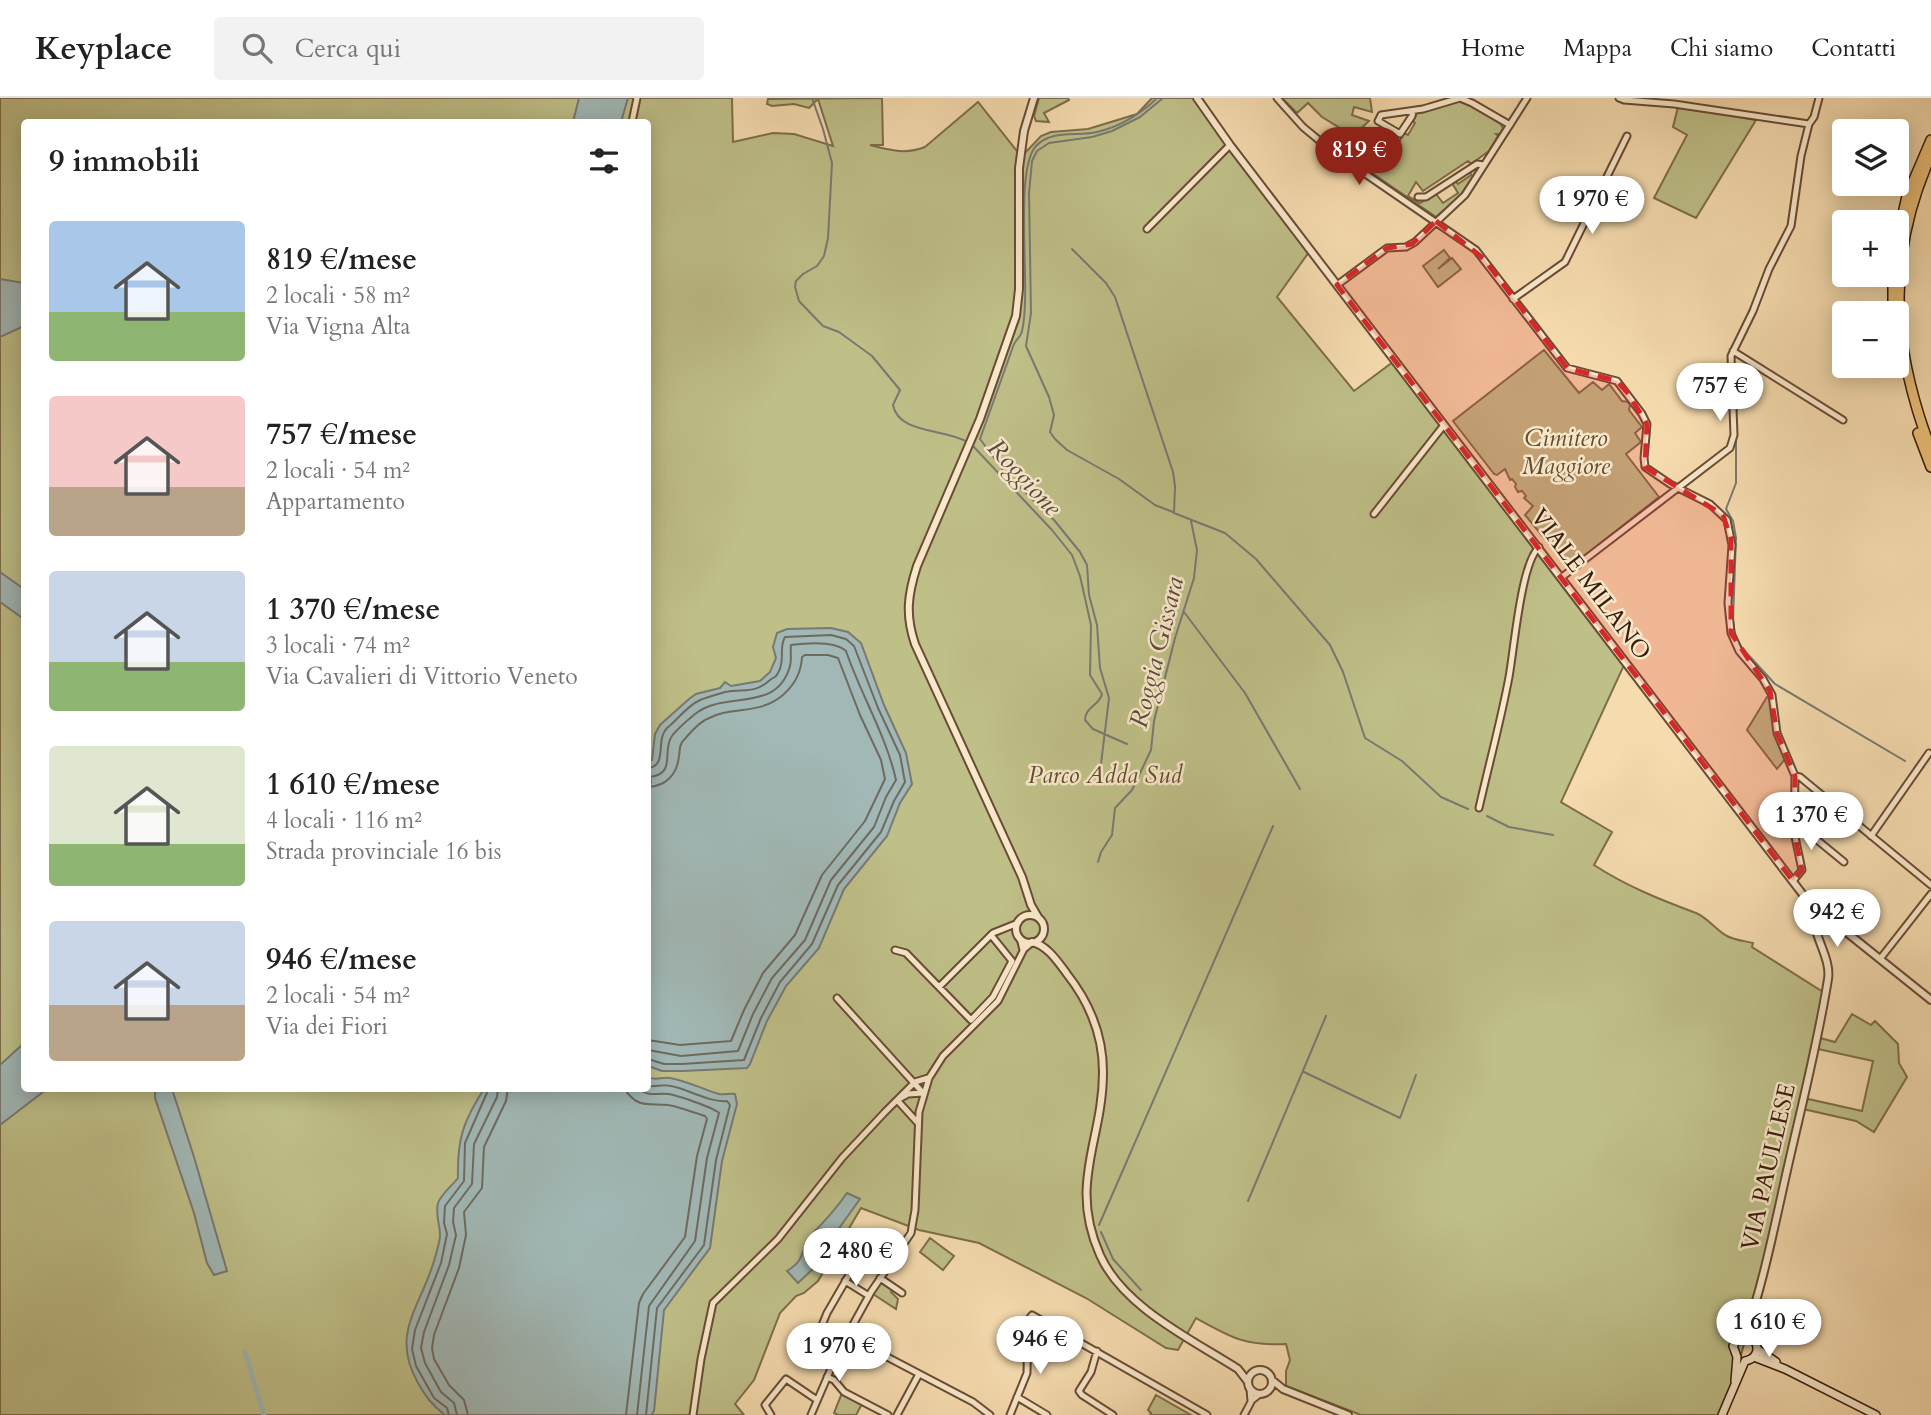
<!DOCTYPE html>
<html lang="it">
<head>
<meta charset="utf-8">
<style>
	:root { --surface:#fff; --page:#f2f2f2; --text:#222; --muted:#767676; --line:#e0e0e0; --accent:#8f2418 }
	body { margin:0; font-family:Cardo,serif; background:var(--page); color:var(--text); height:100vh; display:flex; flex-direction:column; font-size:26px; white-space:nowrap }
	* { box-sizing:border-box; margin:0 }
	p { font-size:23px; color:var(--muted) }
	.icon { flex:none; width:38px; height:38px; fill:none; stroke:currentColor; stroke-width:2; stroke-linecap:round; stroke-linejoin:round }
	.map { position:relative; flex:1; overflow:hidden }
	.panel { position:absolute; left:21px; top:21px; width:630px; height:973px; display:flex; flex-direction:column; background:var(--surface); border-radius:7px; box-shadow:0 4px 18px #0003 }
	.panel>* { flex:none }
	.fabs { position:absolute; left:1832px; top:21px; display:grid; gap:14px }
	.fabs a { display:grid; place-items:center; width:77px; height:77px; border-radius:7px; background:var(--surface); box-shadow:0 4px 18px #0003; font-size:35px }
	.price { position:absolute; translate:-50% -60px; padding:0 16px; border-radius:24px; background:#fff; color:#222; font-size:23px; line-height:46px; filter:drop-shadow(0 2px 4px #0008) }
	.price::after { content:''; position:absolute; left:50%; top:42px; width:21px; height:16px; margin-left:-10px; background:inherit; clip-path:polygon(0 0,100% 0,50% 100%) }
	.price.on { background:var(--accent); color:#fff }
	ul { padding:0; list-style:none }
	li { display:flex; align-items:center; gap:21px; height:175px; padding:0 28px }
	li span { display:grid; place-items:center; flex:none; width:196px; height:140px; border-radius:7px; color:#555 }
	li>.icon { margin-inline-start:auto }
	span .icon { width:84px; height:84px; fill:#fffc; stroke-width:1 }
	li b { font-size:30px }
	h2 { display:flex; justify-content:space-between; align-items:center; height:84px; padding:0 28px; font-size:30px }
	header { display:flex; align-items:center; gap:42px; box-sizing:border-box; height:98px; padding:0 35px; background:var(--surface); border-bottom:2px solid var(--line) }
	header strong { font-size:33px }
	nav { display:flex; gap:38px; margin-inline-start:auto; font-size:24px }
	.search { width:490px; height:63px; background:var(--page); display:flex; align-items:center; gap:18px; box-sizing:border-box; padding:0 24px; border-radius:7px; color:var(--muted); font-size:26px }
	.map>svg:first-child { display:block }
</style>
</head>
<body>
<header>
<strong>Keyplace</strong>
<div class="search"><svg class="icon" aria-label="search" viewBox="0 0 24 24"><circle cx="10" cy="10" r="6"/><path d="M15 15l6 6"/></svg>Cerca qui</div>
<nav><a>Home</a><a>Mappa</a><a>Chi siamo</a><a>Contatti</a></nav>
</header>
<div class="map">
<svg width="1931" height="1317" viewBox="0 0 1931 1317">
	<rect width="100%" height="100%" fill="#f5dbae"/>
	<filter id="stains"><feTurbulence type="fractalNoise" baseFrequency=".00286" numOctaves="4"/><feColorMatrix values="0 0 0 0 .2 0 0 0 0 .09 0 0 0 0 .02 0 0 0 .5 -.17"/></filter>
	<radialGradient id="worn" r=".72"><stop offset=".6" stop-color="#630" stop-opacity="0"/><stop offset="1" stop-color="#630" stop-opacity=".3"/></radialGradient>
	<!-- green -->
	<path fill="#bfbf88" stroke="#7d6d4a" stroke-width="2" fill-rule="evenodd" d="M0,0H732L733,44L773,35L794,36L833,48L818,1L809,10L794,6L772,8L767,6L768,1L882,0L883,47H870C890,52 905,57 925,49L978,4L1017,53L1025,55L1041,38L1051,34L1088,31L1137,16L1152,0H1194L1309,154L1277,199L1354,293L1393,264L1625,565L1561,704L1612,734L1594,767C1626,788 1661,802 1696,815C1708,820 1716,832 1727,838C1734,842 1745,843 1753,845L1752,849L1823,894C1809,971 1790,1046 1773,1122C1758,1187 1746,1256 1720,1317H1361L1286,1288V1273L1290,1262L1286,1246C1245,1248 1232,1240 1196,1220L1178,1252L1166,1250L1086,1200L979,1145L919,1132L861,1110L818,1183L804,1195L796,1198L780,1215L754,1282L735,1306L744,1317H0ZM24,24H648V990H24Z
		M1039,0H1068L1069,2L1044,15L1049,24L1036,23L1034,18Z
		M1282,0H1370L1372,14L1354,9L1352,17L1369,23L1353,38L1322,19L1308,5L1297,15Z
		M1459,3L1468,6L1501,26L1503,30L1500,36H1496L1498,38L1489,53L1471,66L1468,63L1423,93L1416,84L1408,98L1420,105L1436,96L1443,105L1458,95L1452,85L1455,83L1458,86L1471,77L1470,73L1477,69L1478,71L1460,98L1436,119L1359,66L1370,48L1390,60L1404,35L1408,37L1415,25L1413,23L1417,15Z
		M1678,9L1756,22L1696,120L1654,100L1687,37L1673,29Z
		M1444,152L1450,160L1438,171L1452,160L1461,171L1438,189L1423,168Z
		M1544,252L1579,295L1593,284L1602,292L1609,286L1622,303L1628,304L1630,307L1629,312L1642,329L1635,335L1641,344L1626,356L1659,399L1569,470L1525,417L1533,408L1524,400L1526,398L1522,393L1518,394L1515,389L1516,386L1512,381L1510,382L1505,371L1497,377L1494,376L1453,323Z
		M1767,599L1770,600L1776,636L1785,661L1777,671L1747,632Z
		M1852,916L1871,927L1875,923L1898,946L1899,965L1907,979L1874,1034L1856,1023L1803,1011L1808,1001L1862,1013L1873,963L1818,951L1820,940L1835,944Z
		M930,1140L954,1158L943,1172L920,1154Z
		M883,1185L892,1192L891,1194L898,1201L896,1211L873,1196L879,1186Z
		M842,1295L862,1306L856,1317H838L834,1315Z
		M1156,1297L1191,1317H1150L1151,1315L1148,1312Z"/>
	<!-- water -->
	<path fill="#a1b8b6" stroke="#787972" stroke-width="2" d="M579,0H628L621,24H573Z
		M0,181L24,185V228L0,239Z
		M0,474L24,491V521L0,504Z
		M831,530L848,534L861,545L884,607L906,655L912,686L900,705L887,738L844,791L819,850L786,888L767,923L750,966L747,970L683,973H662L648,968V697L651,684L648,664L652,662L655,636L660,627L689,601L696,596L720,590L725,584L731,588L760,583L770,574L776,560L773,549L777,535L787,531Z
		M24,945V990L47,991L0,1027V967Z
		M648,979C655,983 661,979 670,980C687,983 702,991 719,996C724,997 730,995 735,996L737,1006L722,1063L710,1150L664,1212L654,1313L651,1317H445C432,1307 426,1299 418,1285C390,1236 420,1210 434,1163C436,1155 440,1145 440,1137C440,1127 435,1116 438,1105C442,1095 452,1088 458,1080C457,1042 463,1023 484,991L648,990Z
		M155,991H172L194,1059L227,1173L214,1177L207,1165L194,1115L155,1000Z
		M847,1095L860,1101L825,1150L815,1169L798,1185L787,1173C808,1160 799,1151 811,1137C824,1124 836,1111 847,1095Z"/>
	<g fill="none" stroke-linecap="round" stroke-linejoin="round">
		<!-- shore -->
		<path stroke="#6e6a60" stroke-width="2" d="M648,670C668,668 655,642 667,630C677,622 687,608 700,602C707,599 718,596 725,594C744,590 753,597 770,582C776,577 774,582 778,575C786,562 778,551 785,539L831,537L846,541L854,548L878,610L900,657L905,684L894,703L881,734L838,787L812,846L780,884L761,920L744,962L682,966H664L648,961
			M648,679C678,677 661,652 672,638C677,631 689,621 695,616C724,592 777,616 790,568C792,561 790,554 791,547C806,545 834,542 846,553C861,597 886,637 896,682L886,699L874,729L831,782L805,842L772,880L753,916L738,953L681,958L648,952
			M648,689C666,688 677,677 679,658C680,653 679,647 683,643C689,636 698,625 707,621C733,607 758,618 783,597C795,586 801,575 802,559L805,557H828L838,560L860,617L881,662L885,681L865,723L822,777L795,837L763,875L744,912L731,943L680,947L648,942
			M624,990C637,1011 648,1005 668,1007C672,1007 699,1016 705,1018L707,1021L697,1058L685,1139L643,1196L639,1205L626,1317
			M637,990C648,999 655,995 668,996C677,997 714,1010 719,1015L707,1060L695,1143L649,1208L637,1317
			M449,1317L447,1310L434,1300L416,1268L412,1251L415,1232L441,1165L447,1136L444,1125L445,1108L464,1083L465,1045L489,990
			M457,1317L454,1305L441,1294L425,1265L421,1250L424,1234L449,1167L456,1137L453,1124L454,1110L472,1086L474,1046L497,999L498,990
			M468,1317L464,1302L449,1287L434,1261L432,1250L434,1237L459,1170L466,1137L464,1114L482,1090L484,1049L506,1003L508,990
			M646,1317L657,1210L704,1147L716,1062L730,1007L727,1003C710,1005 688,991 671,988C663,986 656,989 648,988"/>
		<!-- stream -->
		<path stroke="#787972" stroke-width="2" d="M812,0L823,31L832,65L828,140L824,158L817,168L803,176L796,183L795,189L799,203L823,228L839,234L872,258L900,292L893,307C898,336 947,331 967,344
			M1163,0L1140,19L1112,33L1092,39L1049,45L1037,53L1032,63L1029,95L1031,215L1026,248L1049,299L1054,317L1050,334L1055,341L1067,352L1119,381L1155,407L1173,414
			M1072,151L1106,185L1115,199L1173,374L1175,388L1174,415L1225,435L1256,461L1330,547L1343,574L1365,640L1402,663L1441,699L1468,711
			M1733,265L1735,258
			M1736,320V385L1726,411L1733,423L1736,440L1733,522L1735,537L1742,550L1775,586L1905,663
			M972,347L1052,432L1072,457L1080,478L1091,527L1090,577L1102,596C1100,607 1085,609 1085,622L1093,631L1127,646
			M1184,514L1245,595L1300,691
			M1101,666L1109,600L1100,570L1097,527L1089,497L1087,467L1080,454L1054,422L1006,376L980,341L1014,246C1017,241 1021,238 1022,233C1032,193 1013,73 1036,48C1052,31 1077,39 1097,34C1119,29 1141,16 1157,0
			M1487,718L1509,729L1553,737
			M1098,764L1101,754L1112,737L1115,710L1132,692L1151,652L1154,623L1175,540L1194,480L1197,452L1191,423
			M1304,974L1400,1020L1416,977
			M1248,1103L1326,918
			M1099,1127L1273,728
			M1101,1134L1113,1161L1141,1192"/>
		<!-- canal -->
		<path stroke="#a1b8b6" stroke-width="5" d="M245,1254L264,1317"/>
		<!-- minor casing -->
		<g stroke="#6a4b34" stroke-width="9">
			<path id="minor" d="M1277,0L1303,29L1332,53L1476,152L1567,270L1617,283L1642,316L1647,326L1644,360L1645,369L1670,386L1710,406L1727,422L1732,447L1728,505L1731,535L1739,553L1763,581L1772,597L1777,635L1795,678L1794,734L1802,772L1793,783
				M1619,0L1624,2L1674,6L1809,26L1814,19L1819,0
				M1413,13L1412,18L1400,36L1378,23L1381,17L1423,11L1460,0L1472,5L1510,27
				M632,24L637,0
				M1418,99H1426L1477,66L1484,67
				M1147,131L1230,47
				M1337,187L1387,150L1406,149L1415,144L1465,97L1527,0
				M1513,201L1565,164L1627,38
				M1733,253L1843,322
				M1374,416L1444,327
				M1562,479L1730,350L1734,337L1731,258L1753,213L1769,171L1791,128L1801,58L1809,26
				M1795,678L1800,679L1931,787
				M1479,710C1489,666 1501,622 1509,579C1514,552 1521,465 1539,449
				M1794,723L1844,764
				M1871,738L1929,655
				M1020,840L1023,852
				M895,852L906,855L971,922L993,899L1012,863L991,837
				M1880,861L1931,796
				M939,889L993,835L1018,825
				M837,900L923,995
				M917,1024L897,1002L908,996L923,995
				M880,1180L902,1195
				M845,1183L869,1198
				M820,1232L827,1215L871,1139
				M849,1239L973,1304L990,1317
				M1097,1253L1091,1274L1079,1293L1082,1297L1113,1317
				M827,1279L834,1282L844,1294L888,1317
				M1250,1291L1251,1303
				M1017,1299L1047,1317
				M693,1317L701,1261L713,1205L778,1141L842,1060L885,1014L915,984L928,980
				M771,1317L765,1307L786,1281L817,1302
				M811,1317L842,1245L849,1239V1234L871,1194L911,1135L915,1112L919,1014L929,980L943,958L998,903L1024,851L1031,845
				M897,1317L919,1276
				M1010,1317L1027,1275L1028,1222L1032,1217L1207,1317
				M1244,1317L1252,1302L1260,1296"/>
		</g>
		<!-- tertiary casing -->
		<g stroke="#6a4b34" stroke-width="10">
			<path id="tertiary" d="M1034,0L1024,33L1019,70V191L1016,218L980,321L917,468C908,496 905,517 915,546L1022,779L1031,807L1038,819
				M1197,0L1230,47L1804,798L1815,809L1931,902
				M1016 831a14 14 0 1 1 28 0a14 14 0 1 1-28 0Z
				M1032,844C1047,847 1058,864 1067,876C1089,904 1103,937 1103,974C1103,1043 1068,1085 1100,1157C1123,1209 1191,1241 1238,1271L1248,1284
				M1745,1238C1764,1183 1775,1125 1788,1068C1802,1006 1818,944 1828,881C1832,858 1807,830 1815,809
				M1754,1242L1755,1219
				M1248 1284a12 12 0 1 1 24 0a12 12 0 1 1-24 0Z
				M1272,1282L1283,1291L1348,1317"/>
		</g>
		<!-- secondary casing -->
		<g stroke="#3b1b0b" stroke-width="10">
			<path id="secondary" d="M1757,1251L1776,1264
				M1754,1259L1785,1271L1876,1317
				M1722,1317L1745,1263C1755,1261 1759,1254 1756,1245L1748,1239L1738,1241L1733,1248L1737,1259L1735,1283"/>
		</g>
		<!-- trunk casing -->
		<g stroke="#3b1b0b" stroke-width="12">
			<path id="trunk" d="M1931,57C1885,160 1892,249 1931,352
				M1897,142L1907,98L1931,42
				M1893,215V185
				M1918,335L1931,369"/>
		</g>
		<!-- minor -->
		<use href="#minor" stroke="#f8e8ca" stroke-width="5"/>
		<!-- tertiary -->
		<use href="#tertiary" stroke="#f8e8ca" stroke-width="6"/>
		<!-- secondary -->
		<use href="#secondary" stroke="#f8e8ca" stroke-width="7"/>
		<!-- trunk -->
		<use href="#trunk" stroke="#eabe77" stroke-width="9"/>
	</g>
	<!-- marked area -->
	<path fill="#d62828" fill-opacity="0.2" stroke="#d62828" stroke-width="5" stroke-dasharray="14 9" stroke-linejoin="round" d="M1436,123L1484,161L1567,270L1617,283L1627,294L1647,326L1645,369L1723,417L1731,441V535L1770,593L1777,635L1795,678L1794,734L1802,772L1793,783L1337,187L1387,150L1412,146Z"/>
	<g text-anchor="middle" stroke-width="5" stroke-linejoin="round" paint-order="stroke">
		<!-- park labels -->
		<g font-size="24" font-style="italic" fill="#634c30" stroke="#f8e8ca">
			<text x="1566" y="348">Cimitero<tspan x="1566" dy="28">Maggiore</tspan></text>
			<text x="1105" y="685">Parco Adda Sud</text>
		</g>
		<!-- street labels -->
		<g font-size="24" fill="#3b1b0b" stroke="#f8e8ca">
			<text transform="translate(1591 486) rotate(53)" y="8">VIALE MILANO</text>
			<text transform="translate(1768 1069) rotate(-77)" y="8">VIA PAULLESE</text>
		</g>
		<!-- water labels -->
		<g font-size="26" font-style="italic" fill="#5a4a3e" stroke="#f8e8ca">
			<text transform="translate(1025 379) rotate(47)" y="9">Roggione</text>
			<text transform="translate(1156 554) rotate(-76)" y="9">Roggia Gissara</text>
		</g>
	</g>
	<rect width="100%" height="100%" filter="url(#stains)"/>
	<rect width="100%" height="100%" fill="url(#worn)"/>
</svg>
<div class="fabs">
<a><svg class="icon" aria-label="layers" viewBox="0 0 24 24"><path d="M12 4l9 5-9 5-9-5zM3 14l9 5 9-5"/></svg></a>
<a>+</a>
<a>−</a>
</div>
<b class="price on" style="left:1359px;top:89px">819 €</b>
<b class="price" style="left:1592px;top:138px">1 970 €</b>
<b class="price" style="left:1720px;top:325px">757 €</b>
<b class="price" style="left:1811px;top:754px">1 370 €</b>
<b class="price" style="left:1837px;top:851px">942 €</b>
<b class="price" style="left:856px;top:1190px">2 480 €</b>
<b class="price" style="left:1769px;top:1261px">1 610 €</b>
<b class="price" style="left:1040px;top:1278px">946 €</b>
<b class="price" style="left:839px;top:1285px">1 970 €</b>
<section class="panel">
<h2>9 immobili<svg class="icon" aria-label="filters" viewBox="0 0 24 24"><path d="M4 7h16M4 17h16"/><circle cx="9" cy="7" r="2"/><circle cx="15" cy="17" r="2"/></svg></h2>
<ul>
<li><span style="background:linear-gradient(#a9c7e8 65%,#8fb573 0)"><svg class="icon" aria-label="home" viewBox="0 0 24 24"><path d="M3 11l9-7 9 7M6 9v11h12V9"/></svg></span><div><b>819 €/mese</b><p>2 locali · 58 m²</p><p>Via Vigna Alta</p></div></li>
<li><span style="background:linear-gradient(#f6c9c9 65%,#b9a48a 0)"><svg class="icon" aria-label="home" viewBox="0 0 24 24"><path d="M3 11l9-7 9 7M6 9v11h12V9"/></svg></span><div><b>757 €/mese</b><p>2 locali · 54 m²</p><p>Appartamento</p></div></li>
<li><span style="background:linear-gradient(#c9d6e8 65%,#8fb573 0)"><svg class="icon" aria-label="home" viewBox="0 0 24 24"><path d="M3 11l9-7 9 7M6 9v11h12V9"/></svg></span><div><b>1 370 €/mese</b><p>3 locali · 74 m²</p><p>Via Cavalieri di Vittorio Veneto</p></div></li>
<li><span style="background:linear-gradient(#dfe7d0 70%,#8fb573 0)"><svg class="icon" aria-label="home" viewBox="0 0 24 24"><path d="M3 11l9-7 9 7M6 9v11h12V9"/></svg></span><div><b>1 610 €/mese</b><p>4 locali · 116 m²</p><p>Strada provinciale 16 bis</p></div></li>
<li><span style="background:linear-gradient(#c9d6e8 60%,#b9a48a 0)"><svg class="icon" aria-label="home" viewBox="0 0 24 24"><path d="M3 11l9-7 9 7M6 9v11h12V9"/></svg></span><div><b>946 €/mese</b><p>2 locali · 54 m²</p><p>Via dei Fiori</p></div></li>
</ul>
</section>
</div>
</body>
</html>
